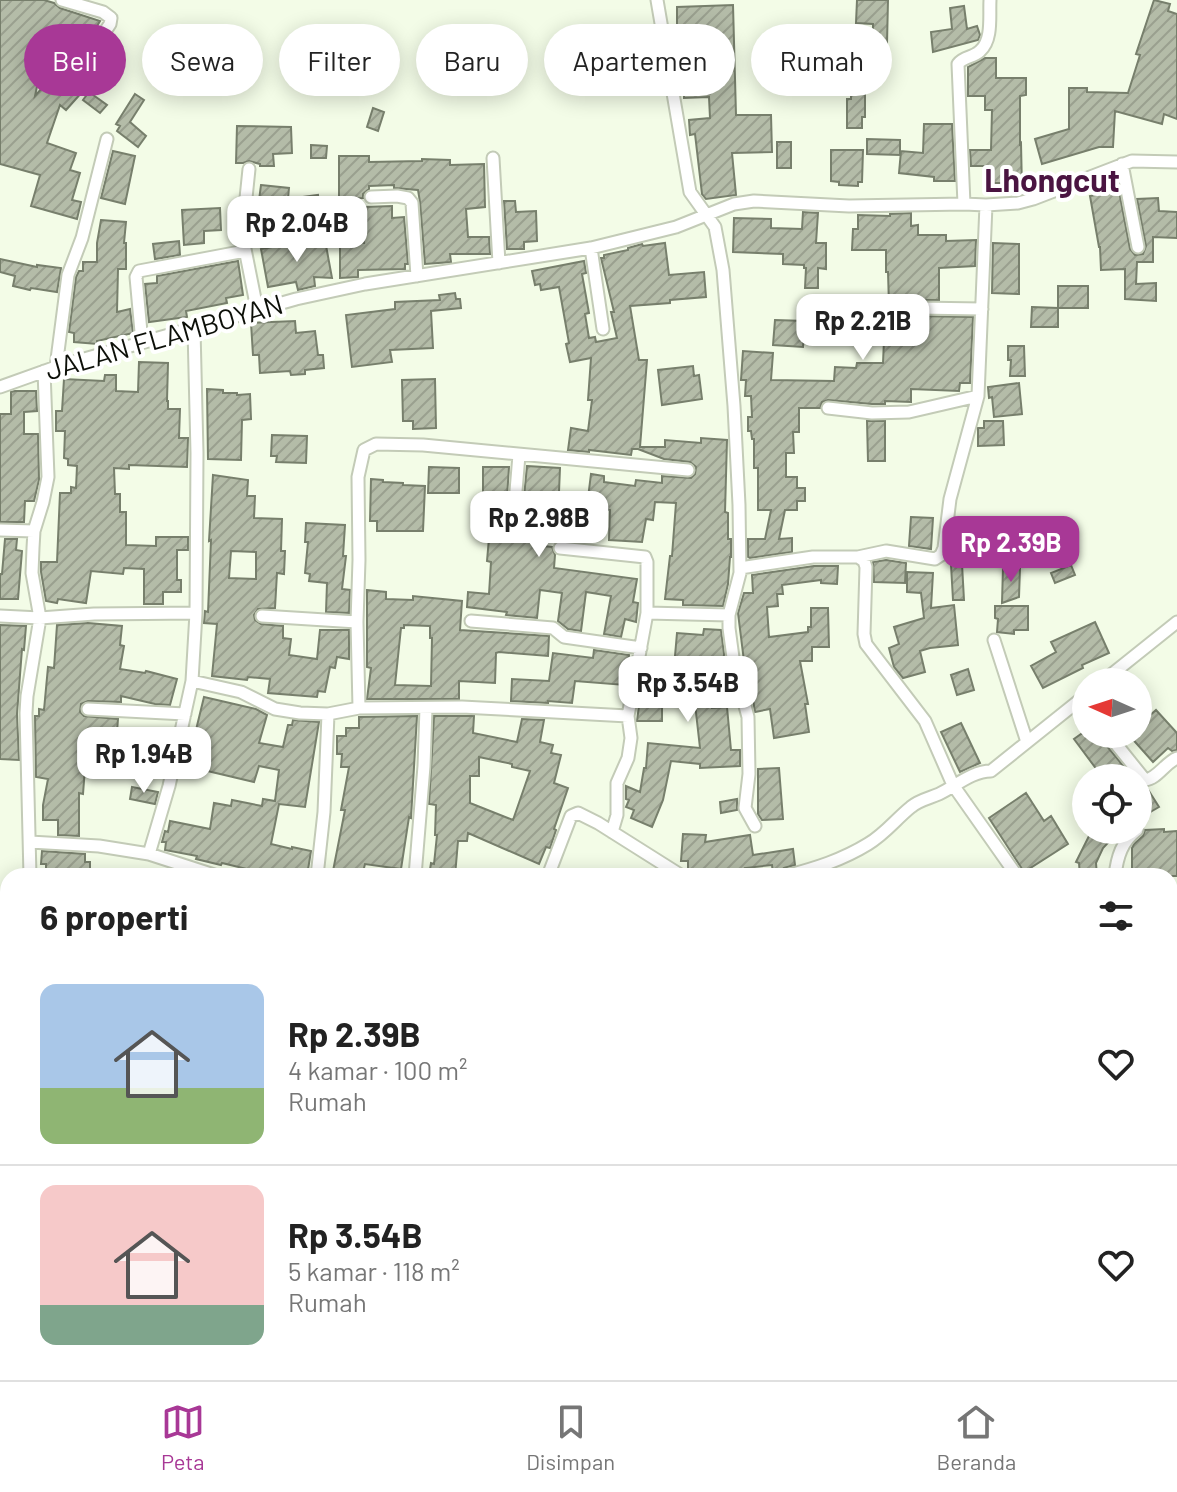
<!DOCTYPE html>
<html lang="id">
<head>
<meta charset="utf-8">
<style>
	:root { --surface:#fff; --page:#f2f2f2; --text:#222; --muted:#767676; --line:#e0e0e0; --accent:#a83896 }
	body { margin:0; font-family:Barlow,sans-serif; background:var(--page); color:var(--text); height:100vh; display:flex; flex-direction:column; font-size:30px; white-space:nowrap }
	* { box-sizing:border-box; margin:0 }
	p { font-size:26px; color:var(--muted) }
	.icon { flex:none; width:44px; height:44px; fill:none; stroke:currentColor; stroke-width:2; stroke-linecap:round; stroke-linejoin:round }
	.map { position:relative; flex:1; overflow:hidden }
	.drawer { position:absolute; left:0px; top:868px; width:1178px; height:512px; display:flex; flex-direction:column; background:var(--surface); border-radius:24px 24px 0 0; box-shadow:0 4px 20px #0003 }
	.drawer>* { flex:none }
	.banner { position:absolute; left:24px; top:24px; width:1130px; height:72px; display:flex; gap:16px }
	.needle { width:52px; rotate:273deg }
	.tools { position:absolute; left:1072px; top:668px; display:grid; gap:16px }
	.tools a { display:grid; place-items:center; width:80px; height:80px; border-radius:50%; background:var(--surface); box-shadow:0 4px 20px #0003; font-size:40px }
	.price { position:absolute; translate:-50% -68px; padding:0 18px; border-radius:16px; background:#fff; color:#222; font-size:26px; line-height:52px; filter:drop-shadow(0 2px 4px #0008) }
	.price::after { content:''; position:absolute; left:50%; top:48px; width:24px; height:18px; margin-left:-12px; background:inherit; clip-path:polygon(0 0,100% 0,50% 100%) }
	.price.current { background:var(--accent); color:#fff }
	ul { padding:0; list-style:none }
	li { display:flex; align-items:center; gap:24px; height:200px; padding:0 40px }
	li+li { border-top:2px solid var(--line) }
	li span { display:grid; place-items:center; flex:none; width:224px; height:160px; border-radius:16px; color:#555 }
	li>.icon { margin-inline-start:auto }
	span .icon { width:96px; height:96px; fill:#fffc; stroke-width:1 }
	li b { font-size:34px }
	h2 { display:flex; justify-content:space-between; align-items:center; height:96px; padding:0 40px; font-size:34px }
	.chip { padding:0 28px; border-radius:36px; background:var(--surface); box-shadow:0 4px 20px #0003; font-size:28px; line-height:72px }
	.chip.current { background:var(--accent); color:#fff }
	.menu { display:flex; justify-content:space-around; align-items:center; height:112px; border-top:2px solid var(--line); background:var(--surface); font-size:22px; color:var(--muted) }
	.menu a { display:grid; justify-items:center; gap:4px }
	.menu .current { color:var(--accent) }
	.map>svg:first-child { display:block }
</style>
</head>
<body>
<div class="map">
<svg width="1177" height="1380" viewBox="0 0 1177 1380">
	<defs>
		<pattern id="building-hatch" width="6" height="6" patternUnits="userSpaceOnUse" patternTransform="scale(2)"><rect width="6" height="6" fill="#b4bca8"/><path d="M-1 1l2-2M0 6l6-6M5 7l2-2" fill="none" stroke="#9aa08f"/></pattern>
	</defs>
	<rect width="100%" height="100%" fill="#f3fce7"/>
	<!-- building -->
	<path fill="url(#building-hatch)" stroke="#777f6c" stroke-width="2" fill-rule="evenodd" d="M0,0H44L54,3L60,8L100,21L87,43L48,33L35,96L74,52L85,63L71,80L83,91L66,110L60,105L47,143L76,153L70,170L80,173L72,200L81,202L77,219L31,206L40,175L0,164Z
		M857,0H888L887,44H876L877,35H873V24L856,23Z
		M1154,0L1170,4L1168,11L1177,14V119L1164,114L1162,124L1115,111L1113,147H1099L1042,164L1035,139L1069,129V88H1087V92L1128,93L1140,55L1136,54Z
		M733,5L736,115H771L772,152L732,153L736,195L706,199L702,194L695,134L690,135L689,120L710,118L709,97L684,98V74H714L713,32L677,33V7Z
		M964,6L967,29L977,26L980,35L978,40L933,52L931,32L952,29L950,8Z
		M786,34L787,54H769V35Z
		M985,58H996V78H1026V95L1020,96V144L1021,143L1022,189H1008V183H989V166H971L970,150H991L992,110H985V96H968V67Z
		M89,92L107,105L100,113L83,100Z
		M851,93H865V117H862V128H847V99H851Z
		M135,94L144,100L130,122L146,136L138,147L117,131L120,126L116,124Z
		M373,108L384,112L378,131L367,127Z
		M924,124H952L955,181H934V177L899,173L901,151L923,153Z
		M237,126L291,127L292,153L273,154L274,166H260V164L249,161L243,163H236Z
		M867,139L900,140V155L867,154Z
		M777,142H791V168H777Z
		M311,145L327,146L326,158H311Z
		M831,150H863L862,182H858V186L839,185V182L831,181Z
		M113,151L135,156L125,204L101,198Z
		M339,156H369V162L422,161V159L450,160V165L484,164L485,207L466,209L468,237H489L490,254H450L451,262L425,264L420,202L418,190L394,188V185L369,186V189L363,194V198L339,199Z
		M261,185L289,188L288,199L318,195L322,235L252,227L254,207L258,208Z
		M1119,191L1130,249L1135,255L1143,254L1146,246L1137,199L1158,198L1159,211L1177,212V238L1153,237V262H1137L1136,284L1156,283V301L1125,299V269L1101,270L1100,247H1099L1090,196Z
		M504,201H515L516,212L536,211L537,241L524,242V249H507Z
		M392,206V218L404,217L408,264H405V269L358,270V277L340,278V242L364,243V207Z
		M220,208L221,230L204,231V243L184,245L182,210Z
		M803,212L818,213L816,243H826V269L818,268V288H805L806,268H804V265L783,264V254L733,252L734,218L771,219V228L802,229Z
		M911,213V226L918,225V235H946V241L976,240L975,266L939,268V300H916L912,301L909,307L910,313L916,316L973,317L970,383H960L959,391L911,389V402L885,401V404H872L828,400L822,402L820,408H799V432H793L794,453H786V477H797V488H805V501H797V510H785L779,539L792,538V552L750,558L748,557V539H765L771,510H758V468H754V439H752L751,431H748V417H752L751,396H745L746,380H741L743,351L773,353L771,380L834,381L835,367L856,368L857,363H883L884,340H890L888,272H886V250H852L853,229H858V215L890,216V214Z
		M101,220L126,222L124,243H126V269H118L117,312L130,309L133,333L97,341V344L74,342V333L69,332L76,277L79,271H83V262H97V243Z
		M323,238V240H325L332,278L314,277L315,286L298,290L296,282L268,287L261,249Z
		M179,241L180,255L155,259L153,244Z
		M665,243L669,275L704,272L706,297L670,300V303L630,306L639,360H647L640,447H665V440L701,443V438L727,440L725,512L728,513V539H731V557H730L728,584L723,606L683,605V600L665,599L670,556H672L676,503L655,502L653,520L646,519L642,542L609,540L610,510L604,509L605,500L588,498L591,474L604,476V482L635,486L636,480L662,483V476L691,478L695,474L696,467L690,462L664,459L638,449H632L631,455L589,450V452L568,450L571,428L588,431L592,400H588L591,358L570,362L566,344L569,343L559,287L541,290L540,284L535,285L532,271L584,261L586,273L582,274L589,313L585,314L589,338L595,337L596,342L617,338L611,312H614L601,258H604V255L628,250V248L642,244L643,246Z
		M993,243L1019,244V294L992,293Z
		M0,259L37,267V265L61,268L57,292L31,288L30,290L13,286L15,276L0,272Z
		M238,261L243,295L226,298L227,303L186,311L187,317L149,322L145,284L157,283V276Z
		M1058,286H1088V308H1058Z
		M455,293L456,299H460L461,308L431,311L433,348L390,350L392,362L352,367L346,315L395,309V302L440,300L439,295Z
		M1032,307L1058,308V327H1031Z
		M775,320L805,321L803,347L773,345Z
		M295,321L296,333L315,331L318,355H323L324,368L305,370V374L291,375L290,371L260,373L259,355H253L251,323Z
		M1008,346H1024L1025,376H1010L1011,360H1008Z
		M139,362L168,363L167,401H168V409H180L179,438H188L187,467L129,465V469L114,468L115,494H120V512H126V545L156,546V537H188V550H177V580H181V592H163V604H144V569L124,568L123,574L91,571L86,603L58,599L57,603L46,601L41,572V562H57L60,493H71V487L76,488L77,466L68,465V459L64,458L65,431H56V411H62L64,379L104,381L105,375H116V391L138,392Z
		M693,366L694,376L699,375L702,399L662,405L658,370Z
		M435,379L436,428L413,429V421H403L402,380Z
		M1019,383L1022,414L994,417L992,397L989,398L988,387Z
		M207,389L223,390V393H237V395L250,394L251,419L242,420L241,460L208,459Z
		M15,391H36L37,411L24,412V434H38L39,480L34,501H25L24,522H0V414H11V392Z
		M867,421H885V461H868Z
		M984,421H1003L1004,445L978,446V428H984Z
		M272,435L307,436L306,463L276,462L277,456H271Z
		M527,466L560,468L559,492H548V514H545L543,546L552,547L555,555L554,568L637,579L633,602L638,603L636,622L625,619L621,637L604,634L611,596L586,592L581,631L568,629L558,621L562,593L540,590L537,618L506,615L507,612L467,607L468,592L489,594L491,562L487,561L489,538H484V534H477V521H481L480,496H483V467H509L505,527L508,533L513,535L519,532L521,528Z
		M429,467L459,468V493H428Z
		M213,475L248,480L247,496H255L254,518L282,519L281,551H285L284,574L277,573L275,608L258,609L254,615L255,620L261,624L283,626V638L291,639L289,655L317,659L320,630H349V659L337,657L335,668L330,667L325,692L318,691L317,697L268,693L270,679L248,677L247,680L212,676L217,624L204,623L205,611L208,612L211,540L209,541ZM231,551L256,552V579L229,578Z
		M371,479L383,480V482L403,483V485L425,486L423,531H377V521H370Z
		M911,517L933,518L931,549L909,546Z
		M306,523L345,525L343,556H346L342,589L350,590L349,613L326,612L327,583L309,581L310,574L305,573L308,542H305Z
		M5,539H17L16,550L22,551L18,599H0V574H2Z
		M886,560L906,563L905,583L874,582L873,562Z
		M962,564L964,600H953L951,565Z
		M1071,565L1075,575L1055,583L1051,573Z
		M814,566H838L837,584L821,583V580L782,585L783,594H777L778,606L767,607L769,637L808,632V627H811V608H828L829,647H812V661H800L808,704H805L809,732L774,738L770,709L755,712L747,661H744L738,613L744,593H753L752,575Z
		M1003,567L1020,568L1019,597L1002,603Z
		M907,572L933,573L931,608L954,605L958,645L930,648L920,651L925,672L903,678L894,667L889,648L899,644L894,627L924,618L921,593L907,592Z
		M367,590L386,592V599L413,600V596L462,601L460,630L549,636L548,656L499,652L496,653L495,683L459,681V699H367L371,668L367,667ZM404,625L430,626V638H432L431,686L395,685L401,628H404Z
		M995,606H1028V630H1014V634L997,632L998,619L995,618Z
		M1095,622L1109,653L1082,665L1083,668L1043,688L1031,666L1056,652L1051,642Z
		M88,623L122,626L120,645L124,646L120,669L145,673L146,671L177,679L170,705L155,704L121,696V702L88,701L81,704L80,712L84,716L118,719L115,757L86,755L83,794L79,793V836L58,835V820H43V805L48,779L36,777L35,716H39V709L44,710L48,667L54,668L57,625Z
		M0,625L26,626L24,650L22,649L17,714L19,760L0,759Z
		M704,629L721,630L724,654L723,672L710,671L712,708L727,707L731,750H740V766L700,768V764L671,761L663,800L652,827L631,818L634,810L626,807L629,800L626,799V786L640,792L644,768H646L648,743L700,748L694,695L674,696L673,679L677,633L703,635Z
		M594,650L629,655L625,685L575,681L572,703L548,701V703L511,701L512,679L549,681L553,653L593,658Z
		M968,669L974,690L957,695L951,675Z
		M204,697L256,709L267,715L259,743L283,747L288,725H292L293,720L319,722L305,807L279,804L271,844L292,849V847L311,851L307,876H262L254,874L255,871L222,863L221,865L196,859L197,856L165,850L166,842H162L165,831L168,832L170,821L210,829L214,803L231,806L232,800L262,806L263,799L275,801L279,770L259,766L254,782L182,765L189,733L195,734Z
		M640,698H662V721H637Z
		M1156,710L1177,733V750L1172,751L1168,748L1153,762L1128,734H1138V726Z
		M417,716L411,818L409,817L401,869L365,864L362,876H332L345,810H341L349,767H341L342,754H337V736H346V728H359V717Z
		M434,716H474L473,733L517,742L522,719L544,720L540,742L553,745L551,753L561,755L554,783L568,788L554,829L556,830L550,848L546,847L539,864L468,833L467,841H458L455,876H429L431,863L434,864L437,835H435L436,805L429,804ZM479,757L512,764V767L530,771L513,820L470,803V776H479Z
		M961,723L980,763L960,772L941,732Z
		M1081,734H1100L1101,739L1125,768L1111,778H1103L1074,739Z
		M779,768L783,819L762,820L758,814V769Z
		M132,787L158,792L155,804L130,799Z
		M1142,788H1147L1159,807L1138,819V790Z
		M1026,793L1044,821L1051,816L1068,844L1024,872L989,818Z
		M737,799V810L721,813L720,802Z
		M1164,829V832L1177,831V876H1157L1156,872L1132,873V848L1134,844L1143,836L1145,830Z
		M1092,830H1120L1103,848L1096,863L1097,876H1080L1079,863L1076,862Z
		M683,834L706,835L705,842L750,835L753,855L793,849L795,865L784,868L778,873L773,874L772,865L745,868L746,872L730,875L729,871L690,876L688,870V861H681Z
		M42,851L85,854V862H90V876L46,875V864H41Z"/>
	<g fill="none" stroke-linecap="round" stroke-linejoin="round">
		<!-- minor casing -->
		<g stroke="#c3cbb7" stroke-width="15">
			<path id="minor" d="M62,0L103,12L111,18L110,24L89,56
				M657,0L690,192L715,227L723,270L734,406L739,505L740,573L729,615V628L734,665L748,717L749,774L745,808L755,826
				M493,158L499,263
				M1122,164L1138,247
				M249,169L243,227L244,244L257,309
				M371,197L397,196L408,198L412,203L417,276
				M964,204L958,64C964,56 973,58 980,51C993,40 989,15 990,0
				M591,248L603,329
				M917,308L982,309
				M142,343L136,277L139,271L245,251
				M56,367L68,275L82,238L107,139
				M0,387L56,367L296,299L365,284L591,248L676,227L734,204L754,201L849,206L964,204L986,205L1018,203L1033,199L1132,161L1177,162
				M828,408L872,413L909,412L978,396L986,205
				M513,527L519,455
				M0,530L34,531
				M560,548L645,557L647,562V613
				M858,557L864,561L866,567L864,634L866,644L925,721L953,785L1017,876
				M740,568L813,557H858L886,551L935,559L941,555L944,548L950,499L978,396
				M0,616L40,618L94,614L196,613
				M262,616L357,622
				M471,621L553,628L564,637L641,648
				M994,640L1027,742
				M192,681L241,692L275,709L300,713L328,714L359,708L462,707L628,716
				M1102,682L1177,622
				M359,708L357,622L359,560L358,477L364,450L376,444L423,445L688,470
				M88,709L185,714
				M1108,734L1145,780C1157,779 1165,763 1177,758
				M612,832L617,815V783L628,758L631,738L628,716L647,613L729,615
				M30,842L99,846L149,854L217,876
				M149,854L169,786L192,681L196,613L197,453L194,329
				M30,876L26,713L27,696L40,618L32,573L33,548L34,531L43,502L48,477L44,371
				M317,876L324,812L328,714
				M415,876L424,766L426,708
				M548,876L571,816L578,813L598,823L682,876
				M786,876C816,868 842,860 868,844C885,834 896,819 911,807C919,800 930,798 939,794C956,786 972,771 991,771L1086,695
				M1115,876C1117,857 1122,841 1137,830
				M1170,900L1177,899
				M0,1080H8
				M1170,1261L1177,1259
				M12,1372L26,1376
				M613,1372V1380
				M274,1380L275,1372
				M373,1380V1372
				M429,1380V1372
				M998,1380L999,1372"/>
		</g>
		<!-- minor -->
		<use href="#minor" stroke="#fff" stroke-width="11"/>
	</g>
	<g text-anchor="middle" stroke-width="8" stroke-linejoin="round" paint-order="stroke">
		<!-- street labels -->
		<g font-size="28" fill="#0c0f08" stroke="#fff">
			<text transform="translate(164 337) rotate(-16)" y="10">JALAN FLAMBOYAN</text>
		</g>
		<!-- quarter labels -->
		<g font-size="32" font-weight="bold" fill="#4a1441" stroke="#fff">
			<text x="1052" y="192">Lhongcut</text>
		</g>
	</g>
</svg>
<div class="tools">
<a><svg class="needle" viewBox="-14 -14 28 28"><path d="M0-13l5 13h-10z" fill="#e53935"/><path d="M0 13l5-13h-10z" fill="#767676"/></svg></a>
<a><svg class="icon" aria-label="locate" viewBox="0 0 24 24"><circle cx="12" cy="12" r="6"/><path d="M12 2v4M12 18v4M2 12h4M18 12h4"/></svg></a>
</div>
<b class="price" style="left:297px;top:264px">Rp 2.04B</b>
<b class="price" style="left:863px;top:362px">Rp 2.21B</b>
<b class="price" style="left:539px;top:559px">Rp 2.98B</b>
<b class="price current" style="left:1011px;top:584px">Rp 2.39B</b>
<b class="price" style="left:688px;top:724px">Rp 3.54B</b>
<b class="price" style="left:144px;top:795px">Rp 1.94B</b>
<div class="banner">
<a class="chip current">Beli</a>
<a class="chip">Sewa</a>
<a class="chip">Filter</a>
<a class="chip">Baru</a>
<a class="chip">Apartemen</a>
<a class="chip">Rumah</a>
</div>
<section class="drawer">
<h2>6 properti<svg class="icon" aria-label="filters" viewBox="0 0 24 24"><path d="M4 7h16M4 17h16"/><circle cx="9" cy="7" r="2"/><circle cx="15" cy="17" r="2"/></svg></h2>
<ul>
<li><span style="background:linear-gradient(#a9c7e8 65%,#8fb573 0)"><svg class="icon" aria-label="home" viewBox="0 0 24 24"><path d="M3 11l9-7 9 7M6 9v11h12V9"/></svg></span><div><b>Rp 2.39B</b><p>4 kamar · 100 m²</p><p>Rumah</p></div><svg class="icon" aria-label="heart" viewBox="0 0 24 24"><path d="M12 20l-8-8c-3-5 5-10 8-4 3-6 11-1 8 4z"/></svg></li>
<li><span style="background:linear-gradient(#f6c9c9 75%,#7fa58c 0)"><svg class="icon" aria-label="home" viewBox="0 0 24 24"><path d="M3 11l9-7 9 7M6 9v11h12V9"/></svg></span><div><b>Rp 3.54B</b><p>5 kamar · 118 m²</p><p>Rumah</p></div><svg class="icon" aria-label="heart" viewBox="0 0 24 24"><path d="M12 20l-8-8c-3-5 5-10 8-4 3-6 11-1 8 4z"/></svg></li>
</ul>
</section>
</div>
<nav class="menu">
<a class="current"><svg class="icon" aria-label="map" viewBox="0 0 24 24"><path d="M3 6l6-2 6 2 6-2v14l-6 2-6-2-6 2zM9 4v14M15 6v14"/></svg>Peta</a>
<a><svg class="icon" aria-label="saved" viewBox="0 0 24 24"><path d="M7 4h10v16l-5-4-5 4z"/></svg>Disimpan</a>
<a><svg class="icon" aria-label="home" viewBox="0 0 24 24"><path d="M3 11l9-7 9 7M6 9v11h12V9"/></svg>Beranda</a>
</nav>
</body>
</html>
